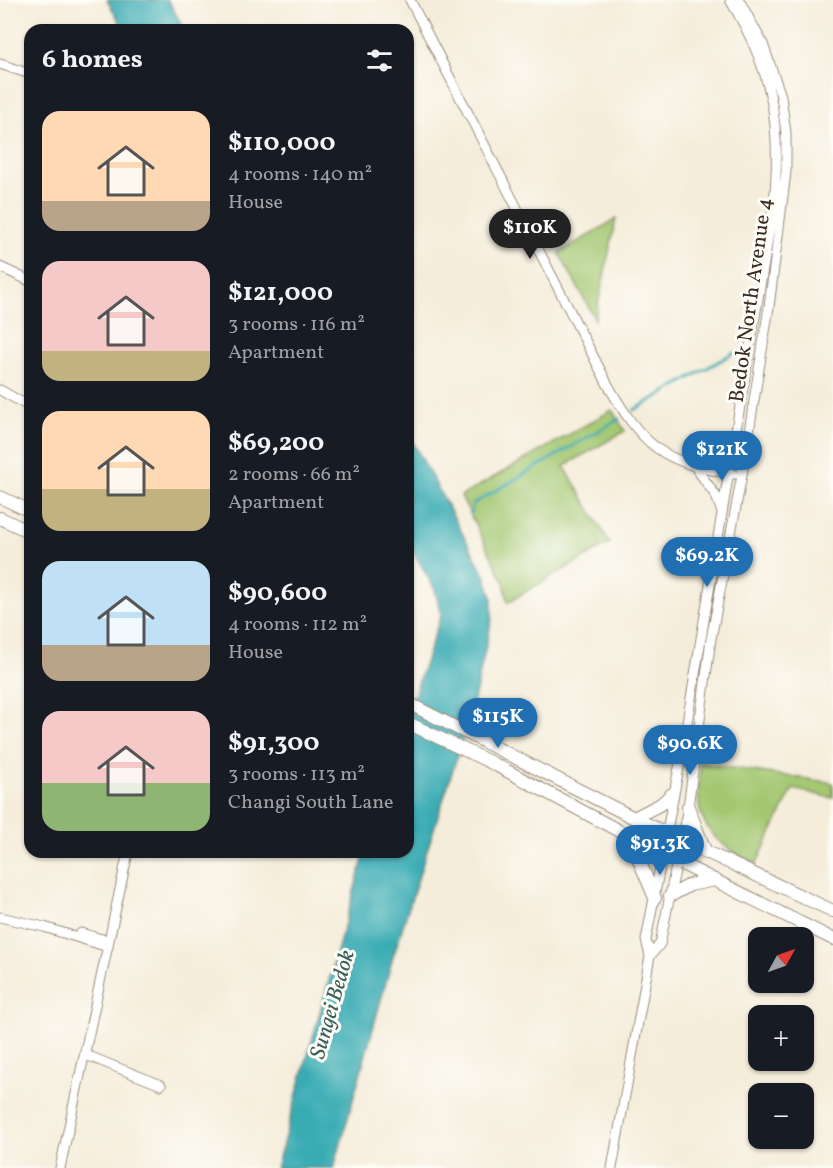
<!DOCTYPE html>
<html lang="en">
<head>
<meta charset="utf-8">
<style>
	:root { --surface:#171b24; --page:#242831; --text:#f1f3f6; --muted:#9ea1a6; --accent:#1f6fb2 }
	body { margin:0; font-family:Vollkorn,serif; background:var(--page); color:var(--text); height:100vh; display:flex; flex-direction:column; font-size:22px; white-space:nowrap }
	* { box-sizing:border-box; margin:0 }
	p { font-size:20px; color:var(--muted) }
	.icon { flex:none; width:33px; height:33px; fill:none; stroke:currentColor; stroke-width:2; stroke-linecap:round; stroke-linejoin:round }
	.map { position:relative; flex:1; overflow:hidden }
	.drawer { position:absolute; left:24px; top:24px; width:390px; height:834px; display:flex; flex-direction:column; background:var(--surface); border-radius:18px; box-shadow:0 2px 4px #0004 }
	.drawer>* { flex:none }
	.needle { width:39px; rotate:50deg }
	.buttons { position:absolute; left:748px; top:927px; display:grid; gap:12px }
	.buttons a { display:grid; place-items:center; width:66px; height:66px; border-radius:12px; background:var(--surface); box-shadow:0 2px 4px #0004; font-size:30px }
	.price { position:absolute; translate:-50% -51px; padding:0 14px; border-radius:21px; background:var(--accent); color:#fff; font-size:20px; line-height:39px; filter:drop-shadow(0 2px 3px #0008) }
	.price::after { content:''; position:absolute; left:50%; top:36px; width:18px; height:14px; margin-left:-9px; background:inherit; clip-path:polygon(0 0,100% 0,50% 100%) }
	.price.on { background:#222; color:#fff }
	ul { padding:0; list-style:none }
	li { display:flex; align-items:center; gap:18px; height:150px; padding:0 18px }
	li span { display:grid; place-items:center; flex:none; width:168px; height:120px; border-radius:18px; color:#555 }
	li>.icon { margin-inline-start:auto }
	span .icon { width:72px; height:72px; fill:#fffc; stroke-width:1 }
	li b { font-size:26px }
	h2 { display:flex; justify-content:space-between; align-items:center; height:72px; padding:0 18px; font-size:26px }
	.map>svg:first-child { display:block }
</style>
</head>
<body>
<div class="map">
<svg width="833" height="1168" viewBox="0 0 833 1168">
	<rect width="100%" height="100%" fill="#fdfcf7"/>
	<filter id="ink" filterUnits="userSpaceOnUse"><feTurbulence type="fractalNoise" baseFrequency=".0167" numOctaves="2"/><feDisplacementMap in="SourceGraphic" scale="12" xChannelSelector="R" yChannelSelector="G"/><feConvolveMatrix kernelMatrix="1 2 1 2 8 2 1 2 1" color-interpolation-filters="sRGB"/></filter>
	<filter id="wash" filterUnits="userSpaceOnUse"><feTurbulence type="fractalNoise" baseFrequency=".008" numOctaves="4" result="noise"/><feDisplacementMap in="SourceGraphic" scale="24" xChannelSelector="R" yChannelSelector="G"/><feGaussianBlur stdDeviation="1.35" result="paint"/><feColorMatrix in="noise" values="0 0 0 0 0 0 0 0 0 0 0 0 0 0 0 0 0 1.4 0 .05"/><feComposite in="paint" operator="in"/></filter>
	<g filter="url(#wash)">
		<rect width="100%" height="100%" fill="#f5edda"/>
		<!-- green -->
		<path fill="#a4c872" stroke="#707948" stroke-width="1.5" d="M616,219L595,319L559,253Z
			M612,410L625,431L564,466L610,543L508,602L504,582L461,496Z
			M700,763L833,783V798L793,789L756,864C731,852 705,837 699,806C697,793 700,776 700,763Z"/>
		<!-- water -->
		<path fill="#39abb3" stroke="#3a6a68" stroke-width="1.5" d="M107,0H168L185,30H124Z
			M408,433L486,577L492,597V619L471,713L393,957L334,1168H276L365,852H408V713L441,615L435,590L408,542Z"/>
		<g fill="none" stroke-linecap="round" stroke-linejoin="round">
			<!-- stream -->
			<path stroke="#39abb3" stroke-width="3" d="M634,410L735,352
				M471,513L473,504L619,419"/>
		</g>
	</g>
	<g filter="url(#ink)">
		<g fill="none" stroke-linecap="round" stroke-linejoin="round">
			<!-- minor casing -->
			<g stroke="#988c7c" stroke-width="11">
				<path id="minor" d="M410,0L608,385C643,447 663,463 734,474
					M0,64L30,74
					M0,267L30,281
					M0,390L30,407
					M696,468L716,496L721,510
					M0,917L44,927L108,947
					M81,933L109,941
					M650,956L660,944L688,807L711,639L742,475L769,307L786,172V133L781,96L763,44L739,0
					M86,1055L161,1085
					M60,1168L128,852
					M612,1168L650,956L646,940L682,752L774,203C782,123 772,69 730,0"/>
			</g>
			<!-- tertiary casing -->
			<g stroke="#988c7c" stroke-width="14">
				<path id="tertiary" d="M0,497L30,511
					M0,518L30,532
					M408,703L634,818L833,911
					M408,723L494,764L664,855L833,939
					M688,807L706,853
					M634,818L661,804L672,794
					M622,832L638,858L655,898
					M670,896L690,885L715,880"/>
			</g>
			<!-- minor -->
			<use href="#minor" stroke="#fff" stroke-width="9"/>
			<!-- tertiary -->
			<use href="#tertiary" stroke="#fff" stroke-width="12"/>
		</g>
	</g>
	<g text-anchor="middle" stroke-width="6" stroke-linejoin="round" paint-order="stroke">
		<!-- street labels -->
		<g font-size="21" fill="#3b2a1e" stroke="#fdfcf7">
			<text transform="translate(750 300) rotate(-82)" y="7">Bedok North Avenue 4</text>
		</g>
		<!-- water labels -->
		<g font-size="22" font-style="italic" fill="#3a5e5a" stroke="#fdfcf7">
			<text transform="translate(331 1004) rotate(-74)" y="8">Sungei Bedok</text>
		</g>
	</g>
</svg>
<div class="buttons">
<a><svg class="needle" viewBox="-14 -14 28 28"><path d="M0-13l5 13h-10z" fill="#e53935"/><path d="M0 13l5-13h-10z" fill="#9ea1a6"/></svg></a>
<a>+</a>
<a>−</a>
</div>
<b class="price on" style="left:530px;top:260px">$110K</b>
<b class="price" style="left:722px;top:482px">$121K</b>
<b class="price" style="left:707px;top:588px">$69.2K</b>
<b class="price" style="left:498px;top:749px">$115K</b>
<b class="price" style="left:690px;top:776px">$90.6K</b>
<b class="price" style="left:660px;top:876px">$91.3K</b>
<section class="drawer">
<h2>6 homes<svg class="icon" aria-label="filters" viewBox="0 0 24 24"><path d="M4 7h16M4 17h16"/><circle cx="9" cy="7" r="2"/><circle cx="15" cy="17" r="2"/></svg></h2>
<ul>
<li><span style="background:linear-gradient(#ffd9b3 75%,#b9a48a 0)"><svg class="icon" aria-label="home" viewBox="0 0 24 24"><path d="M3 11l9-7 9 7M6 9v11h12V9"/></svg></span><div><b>$110,000</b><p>4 rooms · 140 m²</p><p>House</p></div></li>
<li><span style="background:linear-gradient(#f6c9c9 75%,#c2b280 0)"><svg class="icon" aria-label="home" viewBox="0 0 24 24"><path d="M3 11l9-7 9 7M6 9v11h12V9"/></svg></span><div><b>$121,000</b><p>3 rooms · 116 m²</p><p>Apartment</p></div></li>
<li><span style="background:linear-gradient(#ffd9b3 65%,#c2b280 0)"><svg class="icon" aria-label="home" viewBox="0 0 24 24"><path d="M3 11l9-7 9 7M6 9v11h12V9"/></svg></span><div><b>$69,200</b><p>2 rooms · 66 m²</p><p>Apartment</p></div></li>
<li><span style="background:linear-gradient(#bfe0f5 70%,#b9a48a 0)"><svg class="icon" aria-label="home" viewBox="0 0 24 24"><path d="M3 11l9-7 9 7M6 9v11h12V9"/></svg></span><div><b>$90,600</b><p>4 rooms · 112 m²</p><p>House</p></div></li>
<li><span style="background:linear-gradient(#f6c9c9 60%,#8fb573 0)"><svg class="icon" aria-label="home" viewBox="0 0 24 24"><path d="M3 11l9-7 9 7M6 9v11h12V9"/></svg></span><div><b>$91,300</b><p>3 rooms · 113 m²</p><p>Changi South Lane</p></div></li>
</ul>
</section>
</div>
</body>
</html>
